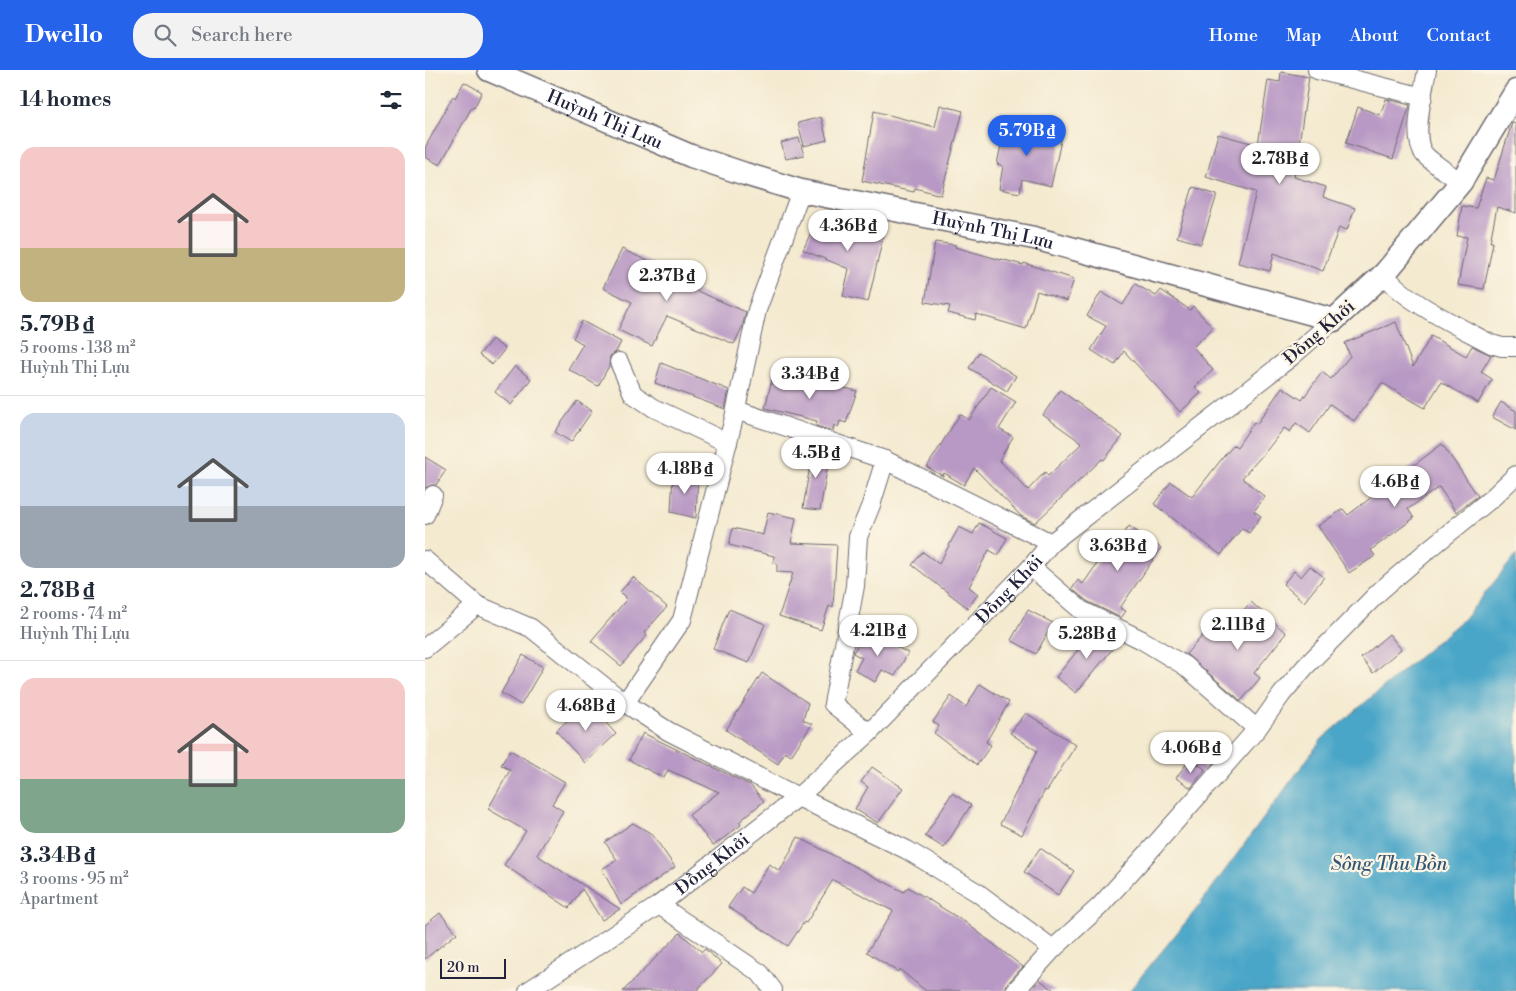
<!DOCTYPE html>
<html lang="en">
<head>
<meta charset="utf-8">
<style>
	:root { --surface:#fff; --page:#f2f2f3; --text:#1f2937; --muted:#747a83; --line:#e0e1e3; --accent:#2563eb }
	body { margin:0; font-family:"Libre Bodoni",serif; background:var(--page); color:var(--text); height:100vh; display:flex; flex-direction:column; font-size:19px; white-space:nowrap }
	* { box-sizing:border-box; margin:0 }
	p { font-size:16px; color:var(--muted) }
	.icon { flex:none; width:28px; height:28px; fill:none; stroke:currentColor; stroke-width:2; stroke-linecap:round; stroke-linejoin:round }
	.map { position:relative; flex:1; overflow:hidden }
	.panel { display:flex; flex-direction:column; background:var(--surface); width:425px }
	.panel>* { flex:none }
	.scale { position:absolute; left:15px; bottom:12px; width:66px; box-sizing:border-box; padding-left:5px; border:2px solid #22223b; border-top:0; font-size:14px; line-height:18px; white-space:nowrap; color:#22223b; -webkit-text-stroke:4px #fcf5e5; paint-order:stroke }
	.price { position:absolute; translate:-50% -42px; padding:0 11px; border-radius:18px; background:#fff; color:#222; font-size:16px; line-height:32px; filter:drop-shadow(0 1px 2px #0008) }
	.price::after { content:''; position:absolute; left:50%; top:30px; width:15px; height:11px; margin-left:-8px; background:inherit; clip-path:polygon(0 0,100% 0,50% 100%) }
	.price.current { background:var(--accent); color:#fff }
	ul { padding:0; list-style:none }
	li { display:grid; align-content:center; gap:10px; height:265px; padding:0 20px }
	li+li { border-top:1px solid var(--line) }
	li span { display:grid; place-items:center; height:155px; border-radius:15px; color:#555 }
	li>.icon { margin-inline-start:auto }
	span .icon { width:90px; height:90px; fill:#fffc; stroke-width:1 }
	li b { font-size:21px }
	h2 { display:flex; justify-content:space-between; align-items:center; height:60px; padding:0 20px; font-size:21px }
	header { display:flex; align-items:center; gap:30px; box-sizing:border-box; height:70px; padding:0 25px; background:var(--accent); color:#fff }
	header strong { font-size:24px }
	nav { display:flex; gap:28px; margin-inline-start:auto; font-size:18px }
	.search { width:350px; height:45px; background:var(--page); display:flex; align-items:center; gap:12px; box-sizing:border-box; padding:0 18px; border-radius:20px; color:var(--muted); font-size:19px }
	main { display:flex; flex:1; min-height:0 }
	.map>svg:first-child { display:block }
</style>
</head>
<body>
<header>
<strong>Dwello</strong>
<div class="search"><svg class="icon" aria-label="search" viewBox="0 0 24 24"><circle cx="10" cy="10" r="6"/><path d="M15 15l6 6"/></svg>Search here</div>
<nav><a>Home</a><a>Map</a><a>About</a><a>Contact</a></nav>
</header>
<main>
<section class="panel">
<h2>14 homes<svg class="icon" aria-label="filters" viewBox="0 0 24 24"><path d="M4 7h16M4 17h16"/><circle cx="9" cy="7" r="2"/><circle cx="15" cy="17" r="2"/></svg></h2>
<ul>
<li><span style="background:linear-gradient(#f6c9c9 65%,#c2b280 0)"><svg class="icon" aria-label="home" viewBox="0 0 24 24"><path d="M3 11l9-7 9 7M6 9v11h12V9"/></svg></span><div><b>5.79B ₫</b><p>5 rooms · 138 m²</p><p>Huỳnh Thị Lựu</p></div></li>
<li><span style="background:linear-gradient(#c9d6e8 60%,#9aa5b1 0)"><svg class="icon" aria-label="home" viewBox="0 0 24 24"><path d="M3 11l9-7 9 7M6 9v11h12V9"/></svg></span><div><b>2.78B ₫</b><p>2 rooms · 74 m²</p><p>Huỳnh Thị Lựu</p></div></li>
<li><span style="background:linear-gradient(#f6c9c9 65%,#7fa58c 0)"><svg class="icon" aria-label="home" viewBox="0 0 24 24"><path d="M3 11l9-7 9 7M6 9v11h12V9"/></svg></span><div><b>3.34B ₫</b><p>3 rooms · 95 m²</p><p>Apartment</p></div></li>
</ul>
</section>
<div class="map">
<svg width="1091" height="921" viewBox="0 0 1091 921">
	<rect width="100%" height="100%" fill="#fcf5e5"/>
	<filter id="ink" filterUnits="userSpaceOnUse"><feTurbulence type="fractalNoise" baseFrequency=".02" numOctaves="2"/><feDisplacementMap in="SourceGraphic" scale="10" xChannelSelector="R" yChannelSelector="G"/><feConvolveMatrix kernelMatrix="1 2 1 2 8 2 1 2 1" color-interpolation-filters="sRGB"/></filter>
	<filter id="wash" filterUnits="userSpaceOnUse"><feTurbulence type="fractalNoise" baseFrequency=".0096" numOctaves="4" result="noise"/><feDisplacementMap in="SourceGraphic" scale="20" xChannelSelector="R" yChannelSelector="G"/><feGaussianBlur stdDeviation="1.12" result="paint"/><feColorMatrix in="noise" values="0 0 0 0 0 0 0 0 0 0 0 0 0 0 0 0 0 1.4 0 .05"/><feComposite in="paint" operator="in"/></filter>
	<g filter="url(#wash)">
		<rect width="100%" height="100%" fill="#f4ead0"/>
		<!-- water -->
		<path fill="#49a6c8" stroke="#366482" d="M1091,485V921H704L770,841L897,669L1041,547Z"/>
		<g id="blocks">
			<!-- building -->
			<path fill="#b898c4" d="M856,2L884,7L869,107L901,117L898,127L930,138L922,160L914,158L898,201L849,183L845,201L813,193L831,122L781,107L793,64L833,75L843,10L855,12Z
				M39,12L57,22L49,38L47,37L15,95L0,87V78L28,26L30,28Z
				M961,29L985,35L968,89L921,73L933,37L955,45Z
				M515,35L538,41L516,125L490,118L489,122L437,111L449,41L510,57Z
				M396,47L402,70L379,76L373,53Z
				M581,52L608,57L607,60L637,66L626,116L597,109L595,123L574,119L578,96L572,94Z
				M1087,53L1091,54V143L1072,137L1065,172H1068L1059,219L1033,215L1042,167L1032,166L1037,136L1051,138L1061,108L1069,110Z
				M374,68L379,85L361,89L356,73Z
				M768,117L792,125L776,174L752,167Z
				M395,142L427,156L459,163L443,232L418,226L424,199L378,180Z
				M510,172L531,175L530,177L576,190V189L598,195L599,193L649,209L642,231L612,221L601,259L551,244L550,250L523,243L525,236L500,232Z
				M197,179L261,209L258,215L321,242L317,258L309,274L242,246L227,276L193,260L207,232L178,218Z
				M710,214L731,226L736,220L765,240L768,236L788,258L768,277L788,300L770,317L776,323L755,342L699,281L690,295L666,280L681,256L662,246L676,222L698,235Z
				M157,251L196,272L191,282L185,286L184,296L173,316L143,299L158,274L148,268Z
				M971,252L988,297L1006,266L1041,286L1047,276L1066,285L1056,302L1067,309L1053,333L1016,312L1000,338L957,313L929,351L905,334L885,363L871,353L865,362L859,358L842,380L817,408L840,427L829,441L836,446L824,463L817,458L796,485L729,434L746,412L767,427L799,386L809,375L812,377L829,352L832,354L857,317L877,330L897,302L906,309L925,286L920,273Z
				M67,269L80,279L67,295L54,285Z
				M554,282L591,306L582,321L544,298Z
				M236,293L304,320L300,339L230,313Z
				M90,296L106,309L86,335L70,322Z
				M349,301L432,321L421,353L415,351L413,357L409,355L408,361L391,356L392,351L340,338Z
				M566,317L591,332L574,359L588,367L574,390L603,420L620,402L623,406L657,373L618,345L635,320L698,366L679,390L677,389L610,453L596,446L549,398L539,415L519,403L518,406L502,397L535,344L544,350Z
				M152,331L167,341L146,372L130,362Z
				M1076,332L1091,341V360L1067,347Z
				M1017,374L1053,426L1031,442L1014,417L983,439L989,448L946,480L950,486L924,503L893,456L918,439L923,445Z
				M388,377L405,383L395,440L378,438Z
				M0,387L21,400L11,415H6L0,418Z
				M248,404L273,405L271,448L246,442Z
				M343,442L371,448L366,473L412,475L408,537L404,536L396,560L354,546L368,503L352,502V494L348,493L349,486L304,475L308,458L338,465Z
				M554,453L582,468L573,485L564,480L544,517L553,524L543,538L487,495L498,482L514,494L534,457L548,464Z
				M704,456L736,478L695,538L701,541L696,548L662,531L647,519L653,510L658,514L683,478L687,481Z
				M885,496L899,507L879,532L858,514L869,501L876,507Z
				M208,507L242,537L219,563L222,565L196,596L166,571L202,529L195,522Z
				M826,532L861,563L829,603L835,608L816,631L761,584L781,562L791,570Z
				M304,539L340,554L324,593L288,579Z
				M603,540L628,553L611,584L586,570Z
				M670,559L694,571L651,623L631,607Z
				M441,560L483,583L470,606L457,600L450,612L430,600L437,588L428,583Z
				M964,564L976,579L948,603L936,588Z
				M98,585L118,597L96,635L76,623Z
				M337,603L383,633L378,650L387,654L366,686L360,682L353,694L301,660Z
				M555,614L584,632L561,672L566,675L552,695L509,663L514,656L508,652L526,626L541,637Z
				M162,632L191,664L160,693L131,661Z
				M601,643L651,675L622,721L620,720L597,765L575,754L612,681L585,663Z
				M218,663L325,715L339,731L314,752L316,755L288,776L264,745L294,722L243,700L239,708L204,690Z
				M85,680L140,712L127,734L138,741L112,785L195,839L177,850L157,819L144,838L79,795L101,761L63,739L85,700L76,695Z
				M765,689L780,699L766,718L751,708Z
				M447,697L478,718L453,753L430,739L443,717L436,712Z
				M527,723L546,735L519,778L500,766Z
				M208,753L227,764L250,797L196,835L177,799L192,790L180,772Z
				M373,767L479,822L483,817L540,852L598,897L582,914L580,921H501L474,899L473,902L442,882L468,841L408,810L381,853L379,852L363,876L303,837L317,817L326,823L344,794L355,801Z
				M615,778L649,801L633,825L599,802Z
				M15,843L32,863L0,889V855Z
				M255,863L277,882L280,879L297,894L271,921H198Z
				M615,910L630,921H604Z"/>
		</g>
	</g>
	<g filter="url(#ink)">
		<use href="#blocks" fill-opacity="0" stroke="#6c686f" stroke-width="1"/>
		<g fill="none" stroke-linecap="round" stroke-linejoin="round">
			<!-- minor casing -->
			<g stroke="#6c686f" stroke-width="20">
				<g id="minor">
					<path d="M892,0L998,27"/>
					<path d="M1002,0C999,19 986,68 999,84C1008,94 1025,104 1036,112"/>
					<path d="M960,203C972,228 1039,259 1066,274L1077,277H1091"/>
					<path d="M194,292L208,324L229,338L303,373"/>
					<path d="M311,340L460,390L626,473"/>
					<path d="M0,445L8,425"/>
					<path d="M0,490L52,535L106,558L200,633L243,661L373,727L482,780L553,823L628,879"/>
					<path d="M606,497L656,540L717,570L760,596L832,659"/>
					<path d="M0,578L52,535"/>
					<path d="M200,633L257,550L309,348L332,240L376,121"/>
					<path d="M444,663L408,634L430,516L433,467L446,435L460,390"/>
					<path d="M234,835L335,903L348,920L347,921"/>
					<path id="s1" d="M103,921L234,835L373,727L444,663L606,497L626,473L866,287L909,250"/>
					<path d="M590,921L628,879L675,836L721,785L832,659L857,624L880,597L955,521L1003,480L1067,428L1091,405"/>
				</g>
			</g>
			<!-- tertiary casing -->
			<g stroke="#6c686f" stroke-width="25">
				<g id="tertiary">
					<path id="s2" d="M64,0L266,86L320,104L376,121L609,168L909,250L960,203L1036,112L1091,21"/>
				</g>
			</g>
			<!-- minor -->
			<use href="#minor" stroke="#fff" stroke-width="18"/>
			<!-- tertiary -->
			<use href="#tertiary" stroke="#fff" stroke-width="22"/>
		</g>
	</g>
	<g text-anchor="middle" stroke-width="4.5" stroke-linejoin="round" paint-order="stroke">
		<!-- street labels -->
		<g font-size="18" fill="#22223b" stroke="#fcf5e5">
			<text dy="6" stroke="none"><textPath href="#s2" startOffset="126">Huỳnh Thị Lựu</textPath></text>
			<text dy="6" stroke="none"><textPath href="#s2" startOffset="531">Huỳnh Thị Lựu</textPath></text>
			<text transform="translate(894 262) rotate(-41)" y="6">Đồng Khởi</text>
			<text dy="6" stroke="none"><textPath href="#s1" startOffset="629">Đồng Khởi</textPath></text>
			<text dy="6" stroke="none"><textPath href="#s1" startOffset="224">Đồng Khởi</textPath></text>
		</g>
		<!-- water labels -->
		<g font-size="19" font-style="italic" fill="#325773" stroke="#fcf5e5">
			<text x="964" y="800">Sông Thu Bồn</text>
		</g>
	</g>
</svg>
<div class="scale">20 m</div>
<b class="price current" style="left:602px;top:87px">5.79B ₫</b>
<b class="price" style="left:855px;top:115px">2.78B ₫</b>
<b class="price" style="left:423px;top:182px">4.36B ₫</b>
<b class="price" style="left:242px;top:232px">2.37B ₫</b>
<b class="price" style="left:385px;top:330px">3.34B ₫</b>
<b class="price" style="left:391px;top:409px">4.5B ₫</b>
<b class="price" style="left:260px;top:425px">4.18B ₫</b>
<b class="price" style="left:970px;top:438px">4.6B ₫</b>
<b class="price" style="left:693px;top:502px">3.63B ₫</b>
<b class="price" style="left:813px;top:581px">2.11B ₫</b>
<b class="price" style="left:453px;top:587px">4.21B ₫</b>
<b class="price" style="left:662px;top:590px">5.28B ₫</b>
<b class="price" style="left:161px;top:662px">4.68B ₫</b>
<b class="price" style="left:766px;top:704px">4.06B ₫</b>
</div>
</main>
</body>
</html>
